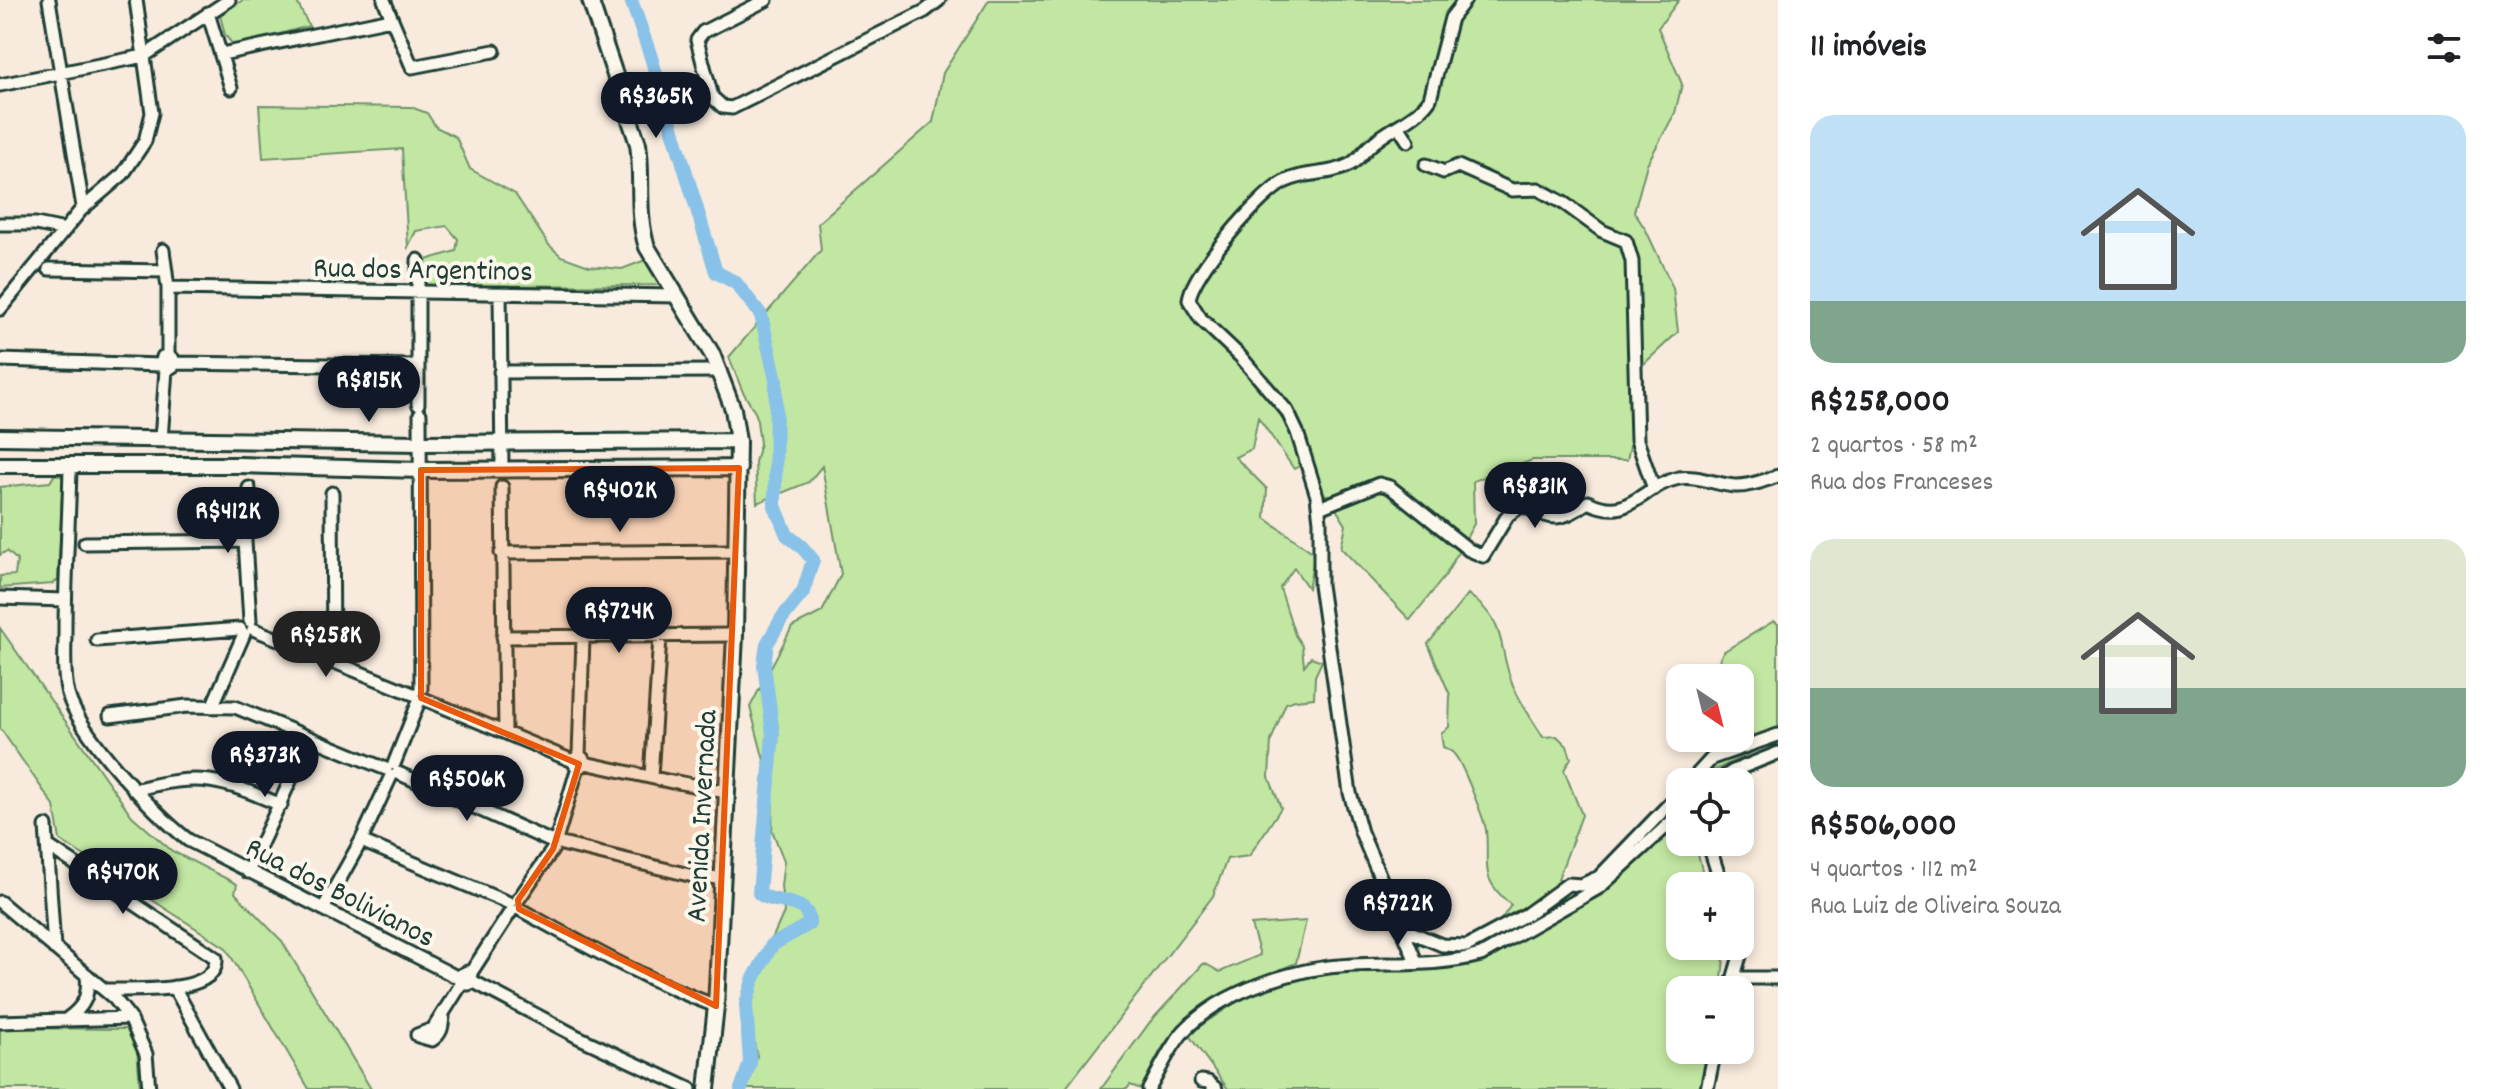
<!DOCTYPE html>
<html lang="pt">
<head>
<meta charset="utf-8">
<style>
	:root { --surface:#fff; --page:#f2f2f2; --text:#202124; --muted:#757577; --accent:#111827 }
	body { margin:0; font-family:Dekko,sans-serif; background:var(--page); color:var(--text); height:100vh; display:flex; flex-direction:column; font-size:30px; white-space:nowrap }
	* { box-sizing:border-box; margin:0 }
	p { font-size:26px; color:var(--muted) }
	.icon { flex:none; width:44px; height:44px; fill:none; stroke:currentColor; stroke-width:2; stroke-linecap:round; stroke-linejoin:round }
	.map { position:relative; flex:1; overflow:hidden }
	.sheet { display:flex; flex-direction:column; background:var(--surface); width:720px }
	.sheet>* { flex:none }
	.needle { width:52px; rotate:145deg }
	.tools { position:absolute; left:1666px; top:664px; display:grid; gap:16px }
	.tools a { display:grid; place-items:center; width:88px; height:88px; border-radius:16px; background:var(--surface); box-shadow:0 4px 12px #0003; font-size:40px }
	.price { position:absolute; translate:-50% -68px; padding:0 18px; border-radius:28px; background:var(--accent); color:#fff; font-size:26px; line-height:52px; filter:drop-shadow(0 2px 4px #0008) }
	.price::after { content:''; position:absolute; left:50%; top:48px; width:24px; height:18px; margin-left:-12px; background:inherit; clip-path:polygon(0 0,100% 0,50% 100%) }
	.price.selected { background:#222; color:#fff }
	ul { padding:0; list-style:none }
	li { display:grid; align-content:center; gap:16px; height:424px; padding:0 32px }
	li span { display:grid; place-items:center; height:248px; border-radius:24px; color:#555 }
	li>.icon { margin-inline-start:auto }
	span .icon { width:144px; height:144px; fill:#fffc; stroke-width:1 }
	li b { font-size:34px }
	h2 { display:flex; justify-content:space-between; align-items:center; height:96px; padding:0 32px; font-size:34px }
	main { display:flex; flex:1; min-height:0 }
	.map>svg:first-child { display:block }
</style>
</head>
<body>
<main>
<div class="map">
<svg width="1778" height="1089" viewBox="0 0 1778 1089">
	<rect width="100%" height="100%" fill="#f8ebdd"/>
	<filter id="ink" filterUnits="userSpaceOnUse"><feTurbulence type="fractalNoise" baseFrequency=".0125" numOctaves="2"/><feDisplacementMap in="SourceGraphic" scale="16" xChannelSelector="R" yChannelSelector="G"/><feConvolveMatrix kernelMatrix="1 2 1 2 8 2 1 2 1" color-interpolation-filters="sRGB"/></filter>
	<g filter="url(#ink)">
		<!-- green -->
		<path fill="#c2e7a2" stroke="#70926b" stroke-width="2" d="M243,0H296L309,26L234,46L225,35L220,15Z
			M989,0H1679L1658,28L1682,84L1675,113L1647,164L1634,212L1646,230L1673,288L1678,332L1631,376L1635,424L1627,460H1533L1473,481L1474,524L1445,576L1410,620L1341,548L1346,525L1336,509L1347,501L1345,495H1324L1301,465L1294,469L1258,417L1252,449L1235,457L1267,489L1265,518L1315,554L1308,588L1294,568L1280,588L1295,635L1302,646L1304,666L1311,657L1322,661L1315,676L1314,698L1295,700L1286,703L1271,741L1269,777L1281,808L1249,856L1227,859L1213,896L1065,1089H746L757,1056L745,1000L784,912L781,886L784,861L772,830L773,795L750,707L792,627L822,612L841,574L822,466L809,482L757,503L755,462L760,443L756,414L742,390L729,357L821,250L818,223L933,122L943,73Z
			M259,105L411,107L427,113L436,127L456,137L470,169L515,194L549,245L561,256L589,266L622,269L648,259L661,285L424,286L426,260L456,251L458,239L447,226L416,231L408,247L402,149L263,158Z
			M55,474L63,477L58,580L52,584L0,588V576L15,575L17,560L7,551L0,555V487L50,482Z
			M1468,594C1510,625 1496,645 1514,688C1522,705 1533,721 1543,737L1557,736L1567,746L1571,758L1564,770L1582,815L1558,879L1581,894L1511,932L1487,940L1511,905C1477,876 1490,867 1486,830C1484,819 1462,762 1454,754C1451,750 1447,749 1443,747L1441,733L1449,727L1450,695L1428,644Z
			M1774,621L1778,624V744L1763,747L1713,771L1703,738H1740V678H1711L1723,652Z
			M0,628L132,816L172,851L237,884L235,893L282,941L371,1089H309L226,948L60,840L54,806L0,728Z
			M1680,823V842H1695L1706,886H1680V946H1721L1724,958L1721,990H1680V1050H1709L1702,1089H1228L1188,1034L1241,999L1279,983L1320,974L1418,970L1482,961L1594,897L1616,882Z
			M1306,921L1296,963C1254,980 1190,1006 1164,1045C1155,1059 1148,1075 1141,1089L1130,1085L1127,1089H1101L1150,1022L1204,963L1220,972L1260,955L1251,925Z
			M0,1028L127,1029L137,1048L140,1089H0Z"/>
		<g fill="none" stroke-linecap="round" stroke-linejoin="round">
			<!-- river -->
			<path stroke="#89c2e8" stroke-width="14" d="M631,0L650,54L716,272L736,283L761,315L776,380L775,506L787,535L801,546L813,560L803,592L782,618L767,644L764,665L773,734L759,893C773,906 811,897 809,924L772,945L753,980L746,1004L750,1063L741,1089"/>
			<!-- minor casing -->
			<g stroke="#1f3d34" stroke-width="17">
				<path id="minor" d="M49,0L83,207
					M384,0L412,67L494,51
					M766,0L703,32L697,40L712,97L723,107L732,108L925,11L939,0
					M208,13L231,88
					M222,54L391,19
					M0,85L144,56L229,0
					M1398,126L1408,141
					M1426,165L1444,172L1458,166L1512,190L1538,189L1565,204L1602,231L1626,241L1632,261L1637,440L1654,489
					M0,224H36L65,230
					M163,250L168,288V356
					M49,269L166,271
					M168,288L678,296
					M500,293L502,468
					M0,309L81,210L123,174L145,141L152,113L136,0
					M0,360L161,365L168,369L173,366V359L168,356L163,357L161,365
					M174,363L416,366
					M500,372L720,371
					M418,404V260
					M420,414L421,689
					M161,440L166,369
					M70,466C69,522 65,577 65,632C65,652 63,674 68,694C79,735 154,813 188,840L443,970L460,979L463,984H469L472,979L467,972L461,975L460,979
					M502,487L505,732
					M249,488L245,541L250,621
					M332,493L333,663
					M1319,508L1379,484L1390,487L1469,550L1483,556L1508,515L1522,505C1554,520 1557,523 1588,502C1630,523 1640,486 1679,478C1698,475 1717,485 1735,486C1748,487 1765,480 1778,476
					M85,543L245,541
					M501,553L738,551
					M0,598L64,600
					M253,629L413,694
					M503,637L735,635
					M97,640L240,629
					M424,699L573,761L576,766H582L585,761L579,755L573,761
					M212,707L244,634
					M110,716L187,706L235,707L386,769
					M579,755L583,638
					M585,763L672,782
					M394,764L419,701
					M398,773L550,841
					M651,777L660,637
					M677,782L726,792
					M1690,782L1712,758L1778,735
					M1716,782L1733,771L1778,753
					M134,790C201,772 220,779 281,805
					M46,826L54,948
					M557,837L578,767
					M361,841L509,903
					M1708,842L1722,886
					M562,844L693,876
					M48,846L216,958C219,996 131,989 105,990
					M248,872L310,738
					M704,876L723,879
					M518,900L553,849
					M0,902L114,998L130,1018L146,1054L149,1089
					M323,909L361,841L391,776
					M519,909C583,944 647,981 716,1006
					M1403,929L1442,945L1467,946L1527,914L1568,884L1581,885L1599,877L1680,793
					M1417,964L1361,832L1350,793L1320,585V521L1317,496L1297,432L1287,411L1240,356L1201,319L1189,300C1191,274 1260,194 1284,182C1304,171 1329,176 1349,165C1358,161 1364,150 1372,144C1391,127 1416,120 1430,99L1451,18L1465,0
					M470,974L511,911
					M1735,978H1778
					M472,981L578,1037L690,1089
					M174,987L230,1089
					M1730,990L1740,956L1738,946
					M67,1019C85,1006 89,996 87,975
					M0,1022L130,1018
					M417,1035L433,1029L462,983
					M418,1036L432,1040C442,1033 442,1027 443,1016
					M1201,1081L1208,1082L1216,1089
					M1149,1089C1160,1070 1169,1048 1184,1031C1222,990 1298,967 1353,965C1396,963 1439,966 1481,955L1600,887L1680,814
					M1707,1089L1715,1050"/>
			</g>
			<!-- major casing -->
			<g stroke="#1f3d34" stroke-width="20">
				<path id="major" d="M590,0L638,144C643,178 636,214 647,247L712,354L733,409L738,441L735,635L716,1006L707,1089
					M0,437L420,443L738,441
					M0,465H239L421,470L739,468"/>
			</g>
			<!-- minor -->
			<use href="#minor" stroke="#fbf7ec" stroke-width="11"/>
			<!-- major -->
			<use href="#major" stroke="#fbf7ec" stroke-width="14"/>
		</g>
	</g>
	<!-- marked area -->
	<path fill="#e8590c" fill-opacity="0.2" stroke="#e8590c" stroke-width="6" stroke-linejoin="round" d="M739,468L716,1006L519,909L518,900L553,849L579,764L421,698V470Z"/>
	<g text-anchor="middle" stroke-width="8" stroke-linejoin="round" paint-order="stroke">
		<!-- street labels -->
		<g font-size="30" fill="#1f3d34" stroke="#fbf7ec">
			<text transform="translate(423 268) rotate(1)" y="10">Rua dos Argentinos</text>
			<text transform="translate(700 816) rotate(-87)" y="10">Avenida Invernada</text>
			<text transform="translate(341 891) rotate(27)" y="10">Rua dos Bolivianos</text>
		</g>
	</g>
</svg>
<div class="tools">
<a><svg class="needle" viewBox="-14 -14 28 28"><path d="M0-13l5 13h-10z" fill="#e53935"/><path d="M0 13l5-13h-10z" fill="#757577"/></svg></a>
<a><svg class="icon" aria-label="locate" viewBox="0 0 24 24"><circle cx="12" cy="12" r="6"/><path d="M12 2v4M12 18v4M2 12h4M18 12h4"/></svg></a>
<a>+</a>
<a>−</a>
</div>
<b class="price" style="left:656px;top:140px">R$365K</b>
<b class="price" style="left:369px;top:424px">R$815K</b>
<b class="price" style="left:1535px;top:530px">R$831K</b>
<b class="price" style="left:620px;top:534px">R$402K</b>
<b class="price" style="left:228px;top:555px">R$412K</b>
<b class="price" style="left:619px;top:655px">R$724K</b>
<b class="price selected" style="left:326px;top:679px">R$258K</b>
<b class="price" style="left:265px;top:799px">R$373K</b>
<b class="price" style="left:467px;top:823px">R$506K</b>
<b class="price" style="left:123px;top:916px">R$470K</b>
<b class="price" style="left:1398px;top:947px">R$722K</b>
</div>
<section class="sheet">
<h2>11 imóveis<svg class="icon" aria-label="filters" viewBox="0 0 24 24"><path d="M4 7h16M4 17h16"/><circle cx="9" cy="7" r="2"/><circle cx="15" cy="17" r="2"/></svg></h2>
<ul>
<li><span style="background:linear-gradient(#bfe0f5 75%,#7fa58c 0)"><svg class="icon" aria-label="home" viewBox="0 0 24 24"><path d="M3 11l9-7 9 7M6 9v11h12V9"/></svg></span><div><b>R$258,000</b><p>2 quartos · 58 m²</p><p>Rua dos Franceses</p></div></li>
<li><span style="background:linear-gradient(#dfe7d0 60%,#7fa58c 0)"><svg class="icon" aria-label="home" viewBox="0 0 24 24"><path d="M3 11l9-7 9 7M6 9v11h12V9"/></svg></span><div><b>R$506,000</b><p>4 quartos · 112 m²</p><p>Rua Luiz de Oliveira Souza</p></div></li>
</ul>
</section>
</main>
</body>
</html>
